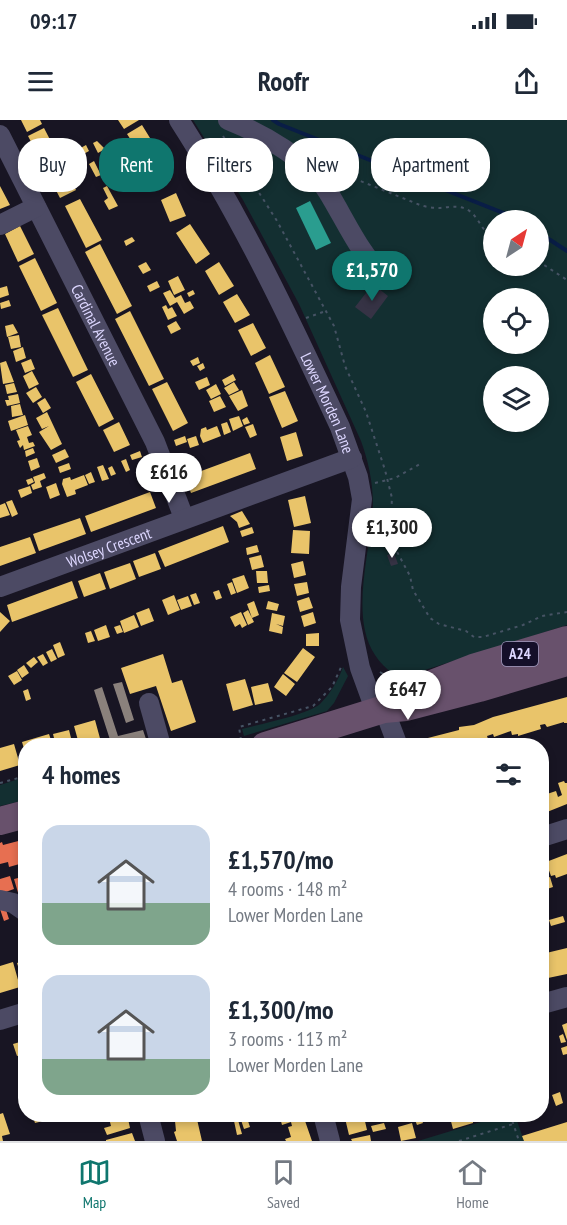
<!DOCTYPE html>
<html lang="en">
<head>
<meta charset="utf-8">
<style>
	:root { --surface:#fff; --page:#f2f2f3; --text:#1f2937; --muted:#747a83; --line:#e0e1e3; --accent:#0f766e }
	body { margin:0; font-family:"PT Sans Narrow",sans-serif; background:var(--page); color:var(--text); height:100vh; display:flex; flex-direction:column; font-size:22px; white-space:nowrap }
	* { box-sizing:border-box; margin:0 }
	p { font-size:20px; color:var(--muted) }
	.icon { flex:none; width:33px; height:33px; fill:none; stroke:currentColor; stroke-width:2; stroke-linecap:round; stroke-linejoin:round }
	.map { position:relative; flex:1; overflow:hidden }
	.sheet { position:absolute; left:18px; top:618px; width:531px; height:384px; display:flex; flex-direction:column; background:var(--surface); border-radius:24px; box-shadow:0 3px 9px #0003 }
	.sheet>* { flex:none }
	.banner { position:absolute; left:18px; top:18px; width:531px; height:54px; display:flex; gap:12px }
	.needle { width:39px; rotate:36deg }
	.tools { position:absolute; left:483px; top:90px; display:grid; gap:12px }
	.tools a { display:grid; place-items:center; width:66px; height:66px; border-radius:50%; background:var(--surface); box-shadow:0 3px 9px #0003; font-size:30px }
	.price { position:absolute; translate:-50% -51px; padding:0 14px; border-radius:21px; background:#fff; color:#222; font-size:20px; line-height:39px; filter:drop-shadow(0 2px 3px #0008) }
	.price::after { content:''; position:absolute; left:50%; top:36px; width:18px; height:14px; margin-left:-9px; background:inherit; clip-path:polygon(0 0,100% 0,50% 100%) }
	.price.selected { background:var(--accent); color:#fff }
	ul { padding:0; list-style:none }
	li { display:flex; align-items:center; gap:18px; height:150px; padding:0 24px }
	li span { display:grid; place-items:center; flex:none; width:168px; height:120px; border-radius:18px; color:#555 }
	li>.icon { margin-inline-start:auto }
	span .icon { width:72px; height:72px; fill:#fffc; stroke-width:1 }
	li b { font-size:26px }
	h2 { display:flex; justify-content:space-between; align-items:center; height:72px; padding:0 24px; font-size:26px }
	.pill { padding:0 21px; border-radius:24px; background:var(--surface); box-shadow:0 3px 9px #0003; font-size:21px; line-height:54px }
	.pill.selected { background:var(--accent); color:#fff }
	.status { display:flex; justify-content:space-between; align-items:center; height:42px; padding:0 30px; background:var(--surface); direction:ltr }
	.status svg { height:16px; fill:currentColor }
	header { display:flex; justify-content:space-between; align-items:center; height:78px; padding:0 24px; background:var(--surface); font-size:27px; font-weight:700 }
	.tab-bar { display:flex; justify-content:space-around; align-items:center; height:84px; border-top:2px solid var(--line); background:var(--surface); font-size:16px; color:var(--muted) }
	.tab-bar a { display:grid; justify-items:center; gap:3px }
	.tab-bar .selected { color:var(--accent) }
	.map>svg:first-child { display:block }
</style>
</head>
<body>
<div class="status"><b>09:17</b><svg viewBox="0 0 49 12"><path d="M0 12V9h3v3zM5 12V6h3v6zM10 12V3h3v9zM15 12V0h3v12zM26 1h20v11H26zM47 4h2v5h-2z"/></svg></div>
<header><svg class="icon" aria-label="menu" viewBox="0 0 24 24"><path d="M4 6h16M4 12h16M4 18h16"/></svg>Roofr<svg class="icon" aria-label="share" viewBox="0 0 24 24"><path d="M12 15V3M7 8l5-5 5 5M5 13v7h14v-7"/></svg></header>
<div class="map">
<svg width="567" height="1021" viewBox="0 0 567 1021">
	<rect width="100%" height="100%" fill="#181523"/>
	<!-- green -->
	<path fill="#132f31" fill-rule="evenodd" d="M193,0H567V505L409,555H394C387,549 380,543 375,535C351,500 368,438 372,399C375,372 370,346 361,321L299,184L243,80ZM494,100H538V146H494ZM494,178H538V224H494ZM494,256H538V302H494Z
		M343,547L348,556L334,583L327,591L244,616L242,609C260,604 307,595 320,584C330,574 338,561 343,547Z
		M25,657V680L0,686V665Z
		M507,994L515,995L524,1021H418Z"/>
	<!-- homes -->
	<path fill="#e9c46a" d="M21,0H40L42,4L27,12Z
		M118,0H139L124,9Z
		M142,5L158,31L144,40L127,14Z
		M44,8L76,70L60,78L28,16Z
		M97,21L105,29L98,33L93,23Z
		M86,25L89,31L80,36L77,30Z
		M163,38L171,60L155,66L147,43Z
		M94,41L101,55L96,57L89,44Z
		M0,66L10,85L0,89Z
		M107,66L118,86L109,90L104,81L108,78L103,68Z
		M176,73L186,96L170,102L161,80Z
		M80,79L102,120L86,128L65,86Z
		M190,104L210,134L196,144L176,113Z
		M20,106L34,134L18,142L5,114Z
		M132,117L135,121L126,126L124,121Z
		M100,124L132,186L117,194L85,132Z
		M35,138L57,183L41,191L19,146Z
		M146,142L151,150L143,154L138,146Z
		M219,142L234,166L219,175L205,151Z
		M178,156L185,170L174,175L168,161Z
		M157,161L160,167L150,172L147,166Z
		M7,166L9,175L0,178V168Z
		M170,170L175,178L181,175L185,183L190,181L194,188L184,194L177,182L170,186L163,173Z
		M193,170L195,174L189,177L187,173Z
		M237,174L250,195L235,203L223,182Z
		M9,180L11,186L1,189L0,183Z
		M166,185L168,189L172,187L177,196L168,200L162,187Z
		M58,188L88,250L73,257L42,195Z
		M130,191L164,259L149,266L115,199Z
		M176,201L181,209L171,214L167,206Z
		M253,203L266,228L251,236L238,210Z
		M13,204L18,213L7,217L5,206Z
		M19,215L21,227L11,229L8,217Z
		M23,227L26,238L16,242L13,231Z
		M270,235L285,267L269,274L255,243Z
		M198,237L200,243L193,246L190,241Z
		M31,239L35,249L25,253L21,243Z
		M6,241L14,262L3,264L0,243Z
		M203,243L205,248L200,251L197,246Z
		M32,251L39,264L29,269L23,256Z
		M91,254L114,299L99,307L76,262Z
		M233,254L236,260L225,266L222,260Z
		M207,257L210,265L199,270L195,262Z
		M167,262L188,303L173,311L152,269Z
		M234,262L239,270L229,275L224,268Z
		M14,263L17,272L7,274L5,265Z
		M216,264L221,274L211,279L206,270Z
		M36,267L42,277L33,283L26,273Z
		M242,270L248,286L238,291L229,276Z
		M285,271L298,301L282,308L269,277Z
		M18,274L20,283L7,286L5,280H9L8,276Z
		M220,276L226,287L214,292L209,281Z
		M45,278L51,288L43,293L37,283Z
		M20,284L23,295L12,297L11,286Z
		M47,292L62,324L51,330L39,312L49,306L42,309L36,298Z
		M25,295L28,305L11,311L8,301Z
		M239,296L243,306L233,311L229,299Z
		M247,297L250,303L244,305L242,300Z
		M119,302L130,325L114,332L103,310Z
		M227,302L231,312L224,315L221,304Z
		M253,304L257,315L250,318L245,307Z
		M28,306L32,315L27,317L29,323L33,322L35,326L24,330L23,325L20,328L17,321L20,320L16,310Z
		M217,306L221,316L203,323L200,316L201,309L206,307L207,310Z
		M296,312L303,336L287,341L280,317Z
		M185,316L187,322L176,326L174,320Z
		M196,316L199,325L190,328L187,319Z
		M33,328L35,333L26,337L25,331Z
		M65,329L69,337L56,343L52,335Z
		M140,331L142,337L132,340L130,335Z
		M250,333L256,349L191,373L185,357Z
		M37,338L40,347L31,351L28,341Z
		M126,339L130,350L126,352L121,341Z
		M69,343L71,349L60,353L58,347Z
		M103,345L109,359L102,361L97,347Z
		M112,346L116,354L111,356L108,348Z
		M91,352L95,362L89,364L85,355Z
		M44,353L46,358L40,361L42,367L33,370L31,365L35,363L33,357Z
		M84,355L88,365L75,370L76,374L67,377L62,364L63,359L70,357L71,360Z
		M32,358L34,362L28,365L26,360Z
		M56,363L60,375L50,379L46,367Z
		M30,366L32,373L21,378L18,370Z
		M150,372L156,388L91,412L85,396Z
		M305,376L311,403L294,407L288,380Z
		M12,380L18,394L12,397L6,382Z
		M5,383L10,395L0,398V385Z
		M242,391L250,404L239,408L237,402L230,396Z
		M80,398L86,414L39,431L33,414Z
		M223,406L229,422L165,447L158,431Z
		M252,407L254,413L242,417L240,411Z
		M293,410L310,411L309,434L291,433Z
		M30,417L36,433L0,446V427Z
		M257,425L259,432L247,435L246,428Z
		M155,433L161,449L139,457L133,441Z
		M261,435L264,447L252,450L249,438Z
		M303,441L306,455L294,458L291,444Z
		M130,443L136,459L110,469L104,452Z
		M256,451H267L268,463H257Z
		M100,453L106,469L84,477L78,461Z
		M244,455L249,468L237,473L232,459Z
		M72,461L78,478L12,502L7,485Z
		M232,462L236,473L231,475L227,464Z
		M307,462L309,473L297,476L294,464Z
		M269,465L270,471L259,473L258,467Z
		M219,470L222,478L216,480L213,472Z
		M196,473L200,483L194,485L190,475Z
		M174,475L180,490L168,495L162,480Z
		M188,476L192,486L181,490L177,480Z
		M309,477L313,488L300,492L297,481Z
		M254,481L259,495L252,498L247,484Z
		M268,481L279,484L277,491L266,489Z
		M149,488L154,501L141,506L136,493Z
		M248,490L254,502L248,505L243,493Z
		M0,492L10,501L0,512Z
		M241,492L247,505L242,508L240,504L235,507L230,497Z
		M313,492L316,503L304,507L301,496Z
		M272,493L285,496L283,506L276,504L283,507L282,514L269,511Z
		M134,495L139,507L124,513L120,501Z
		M106,505L110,517L98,521L94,510Z
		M120,505L123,512L117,514L114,507Z
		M91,511L95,521L88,523L85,513Z
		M319,513V526H306V514Z
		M60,522L65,535L58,538L53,525Z
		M303,528L315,537L297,562L284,553Z
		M52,529L57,539L51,542L46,532Z
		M43,534L48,543L43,546L37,537Z
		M163,534L172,563L182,560L196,602L171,611L156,566L130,574L121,548Z
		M34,537L38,542L31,548L26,543Z
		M24,545L29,553L22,558L17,550Z
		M17,551L22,560L14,565L8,556Z
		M283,554L295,564L286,576L274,567Z
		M245,559L253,585L233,591L226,564Z
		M268,563L273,581L255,585L251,567Z
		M28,569L31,579L26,581L23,571Z
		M567,577V603H564V602L547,607L545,604L540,605L541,609L518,616V614L512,615L511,611L494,617L493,614L487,616L488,619L467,626H414L413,624L425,620L424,619L459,610V607L474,605L493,597Z
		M95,600L101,622L92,624L91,621L79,624L74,606Z
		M69,610L73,626H56L53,614Z
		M49,614L53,626H26L25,632L22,622Z
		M14,624L20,645L0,651V628Z
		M564,661L565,663H567V684L542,694V668L544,675L556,671L558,677L562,675L558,663Z
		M567,734V754L556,758L555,755L551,756L546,742Z
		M542,742L547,758L550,757L553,767L547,769L544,761L542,762Z
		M563,796L565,802L551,806L549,800Z
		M26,799V811L22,813L18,801Z
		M567,828V854L548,858L542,834Z
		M26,840V868H25L17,843Z
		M13,842L20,867L0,873V846Z
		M545,854L548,863L543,865L542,855Z
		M567,903V920L562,905Z
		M563,914L566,922L561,923L559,916Z
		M20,922L24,934L17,936L13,924Z
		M567,926V934L563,935L561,928Z
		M560,972L563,983L556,986L552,975Z
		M3,993L10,1014L2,1016L3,1021H0V994Z
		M32,994H41L43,1001L35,1003Z
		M108,994H127L130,1008L107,1015L104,1008L111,1006Z
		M171,994H191V995L173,1000Z
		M279,994H306L307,997L304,998L312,1021H286L285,1019L291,1017L288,1007L292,1006L291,1002L282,1005Z
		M344,994H372V995L364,997L367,1010L349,1015Z
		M449,994H473V1003L453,1009Z
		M196,995L202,1021H177L174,1012L176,1011L175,1001Z
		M247,998L250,1007L244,1009L241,1000Z
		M421,998L423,1003L417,1005L415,1000Z
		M238,1000L242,1014L237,1015L234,1001Z
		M567,1002V1021H524L522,1016Z
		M384,1003L386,1009L373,1012L371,1006Z
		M412,1003L416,1018L401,1021L398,1007Z
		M132,1013L135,1021H106V1020Z
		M370,1015L371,1021H352L351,1019Z"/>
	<!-- shops -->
	<path fill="#e76f51" d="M26,719V750L23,743L9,747L8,742L0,744V723L2,722L3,725Z
		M10,756L14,769L0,774V759Z
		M26,756V787L22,786L14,759Z
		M5,787L9,799L4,801L0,789Z"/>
	<!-- schools -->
	<path fill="#2a9d8f" d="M310,81L331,123L316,130L296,88Z"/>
	<!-- industry -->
	<path fill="#8a817c" d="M122,562L134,600L126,603L113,564Z
		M102,567L118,616L143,610L146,619L121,626H112L94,570Z"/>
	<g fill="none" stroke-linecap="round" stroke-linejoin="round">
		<!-- stream -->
		<path stroke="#091d46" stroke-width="4" d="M273,0L279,4L521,100
			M538,112L567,131"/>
	</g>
	<!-- building -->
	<path fill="#363345" d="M373,164L388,176L371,199L355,187Z
		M394,433L398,444L391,446L387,435Z"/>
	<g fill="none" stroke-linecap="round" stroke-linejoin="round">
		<!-- path -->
		<path stroke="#465364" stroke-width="2" stroke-dasharray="3 4.5" stroke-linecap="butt" d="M223,16L277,101L334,206L345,246L366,292L385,350L392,378L390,413L395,428L410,456L413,470L430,498L439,504L466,511L474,517H483L523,505L542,496L567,492
			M333,50L420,85C426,87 433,88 439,88C451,87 462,84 472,93C480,101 483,112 494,119
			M538,141L567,160
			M306,198L326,191
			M375,363L395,358L420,344
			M380,552L391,559L408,560
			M241,620L239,607L313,586L332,567L342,545
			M0,663L26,656
			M510,994L519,1021
			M459,1021L513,1004"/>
		<!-- minor -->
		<g stroke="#4c4a64" stroke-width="20">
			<path id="s1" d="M179,0C242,98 291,202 340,307L358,357L362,379L351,467L350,500L360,548L376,592"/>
			<path d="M228,0C263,14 308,39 328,72C347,103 360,135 387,160"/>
			<path id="s2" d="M0,15L155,322L184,398"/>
			<path d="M0,105L36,87"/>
			<path id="s3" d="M0,467L352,338"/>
			<path d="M149,583L161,626"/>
			<path d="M384,589L398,626"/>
			<path d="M542,717L567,709"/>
			<path d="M0,780L13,783L26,792"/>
			<path d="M542,884L567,877"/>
			<path d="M0,900L26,892"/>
			<path d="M148,994L155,1021"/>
			<path d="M323,994L330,1021"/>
		</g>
		<!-- highway -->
		<path stroke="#68516c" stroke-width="28" d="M429,565L473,548L567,520
			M265,626L384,589L406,587L479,568L567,542
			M0,701L26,694"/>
	</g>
	<g text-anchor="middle" stroke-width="6" stroke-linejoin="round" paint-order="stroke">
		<!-- shield labels -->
		<rect fill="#140f29" stroke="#a19bbf" stroke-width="1.5" x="502" y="522" width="36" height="24" rx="4.5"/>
		<g font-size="15" font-weight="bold" fill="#ddd7ff">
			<text x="520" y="539">A24</text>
		</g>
		<!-- street labels -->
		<g font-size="16" fill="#ddd7ff" stroke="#140f29">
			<text dy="6" stroke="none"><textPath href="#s2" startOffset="213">Cardinal Avenue</textPath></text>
			<text dy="6" stroke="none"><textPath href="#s1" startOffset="320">Lower Morden Lane</textPath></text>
			<text dy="6" stroke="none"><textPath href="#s3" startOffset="116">Wolsey Crescent</textPath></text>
		</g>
	</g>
</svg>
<div class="tools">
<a><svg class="needle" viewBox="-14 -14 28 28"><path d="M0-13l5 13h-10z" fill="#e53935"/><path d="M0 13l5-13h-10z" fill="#747a83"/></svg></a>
<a><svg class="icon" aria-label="locate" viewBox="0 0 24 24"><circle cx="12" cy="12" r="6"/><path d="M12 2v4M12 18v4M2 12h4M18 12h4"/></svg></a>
<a><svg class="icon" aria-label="layers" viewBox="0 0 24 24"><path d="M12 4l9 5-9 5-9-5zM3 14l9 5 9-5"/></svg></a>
</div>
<b class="price selected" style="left:372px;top:182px">£1,570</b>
<b class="price" style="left:169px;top:384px">£616</b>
<b class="price" style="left:392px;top:439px">£1,300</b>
<b class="price" style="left:408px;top:601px">£647</b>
<div class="banner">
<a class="pill">Buy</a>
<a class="pill selected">Rent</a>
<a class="pill">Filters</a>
<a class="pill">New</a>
<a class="pill">Apartment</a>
</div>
<section class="sheet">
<h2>4 homes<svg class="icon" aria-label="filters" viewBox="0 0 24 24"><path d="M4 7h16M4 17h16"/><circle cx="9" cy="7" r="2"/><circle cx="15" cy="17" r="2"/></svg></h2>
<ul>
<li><span style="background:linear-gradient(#c9d6e8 65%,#7fa58c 0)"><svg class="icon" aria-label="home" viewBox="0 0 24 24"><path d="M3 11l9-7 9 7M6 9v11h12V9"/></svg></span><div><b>£1,570/mo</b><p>4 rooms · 148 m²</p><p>Lower Morden Lane</p></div></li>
<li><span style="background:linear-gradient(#c9d6e8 70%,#7fa58c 0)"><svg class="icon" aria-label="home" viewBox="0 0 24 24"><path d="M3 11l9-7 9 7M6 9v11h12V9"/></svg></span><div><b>£1,300/mo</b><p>3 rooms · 113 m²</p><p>Lower Morden Lane</p></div></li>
</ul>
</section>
</div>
<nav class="tab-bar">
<a class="selected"><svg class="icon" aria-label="map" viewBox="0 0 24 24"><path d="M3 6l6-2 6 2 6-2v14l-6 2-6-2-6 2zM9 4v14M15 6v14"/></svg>Map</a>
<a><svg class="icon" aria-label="saved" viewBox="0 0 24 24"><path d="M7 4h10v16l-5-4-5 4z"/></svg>Saved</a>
<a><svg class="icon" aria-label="home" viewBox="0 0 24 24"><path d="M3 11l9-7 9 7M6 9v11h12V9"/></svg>Home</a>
</nav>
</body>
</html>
